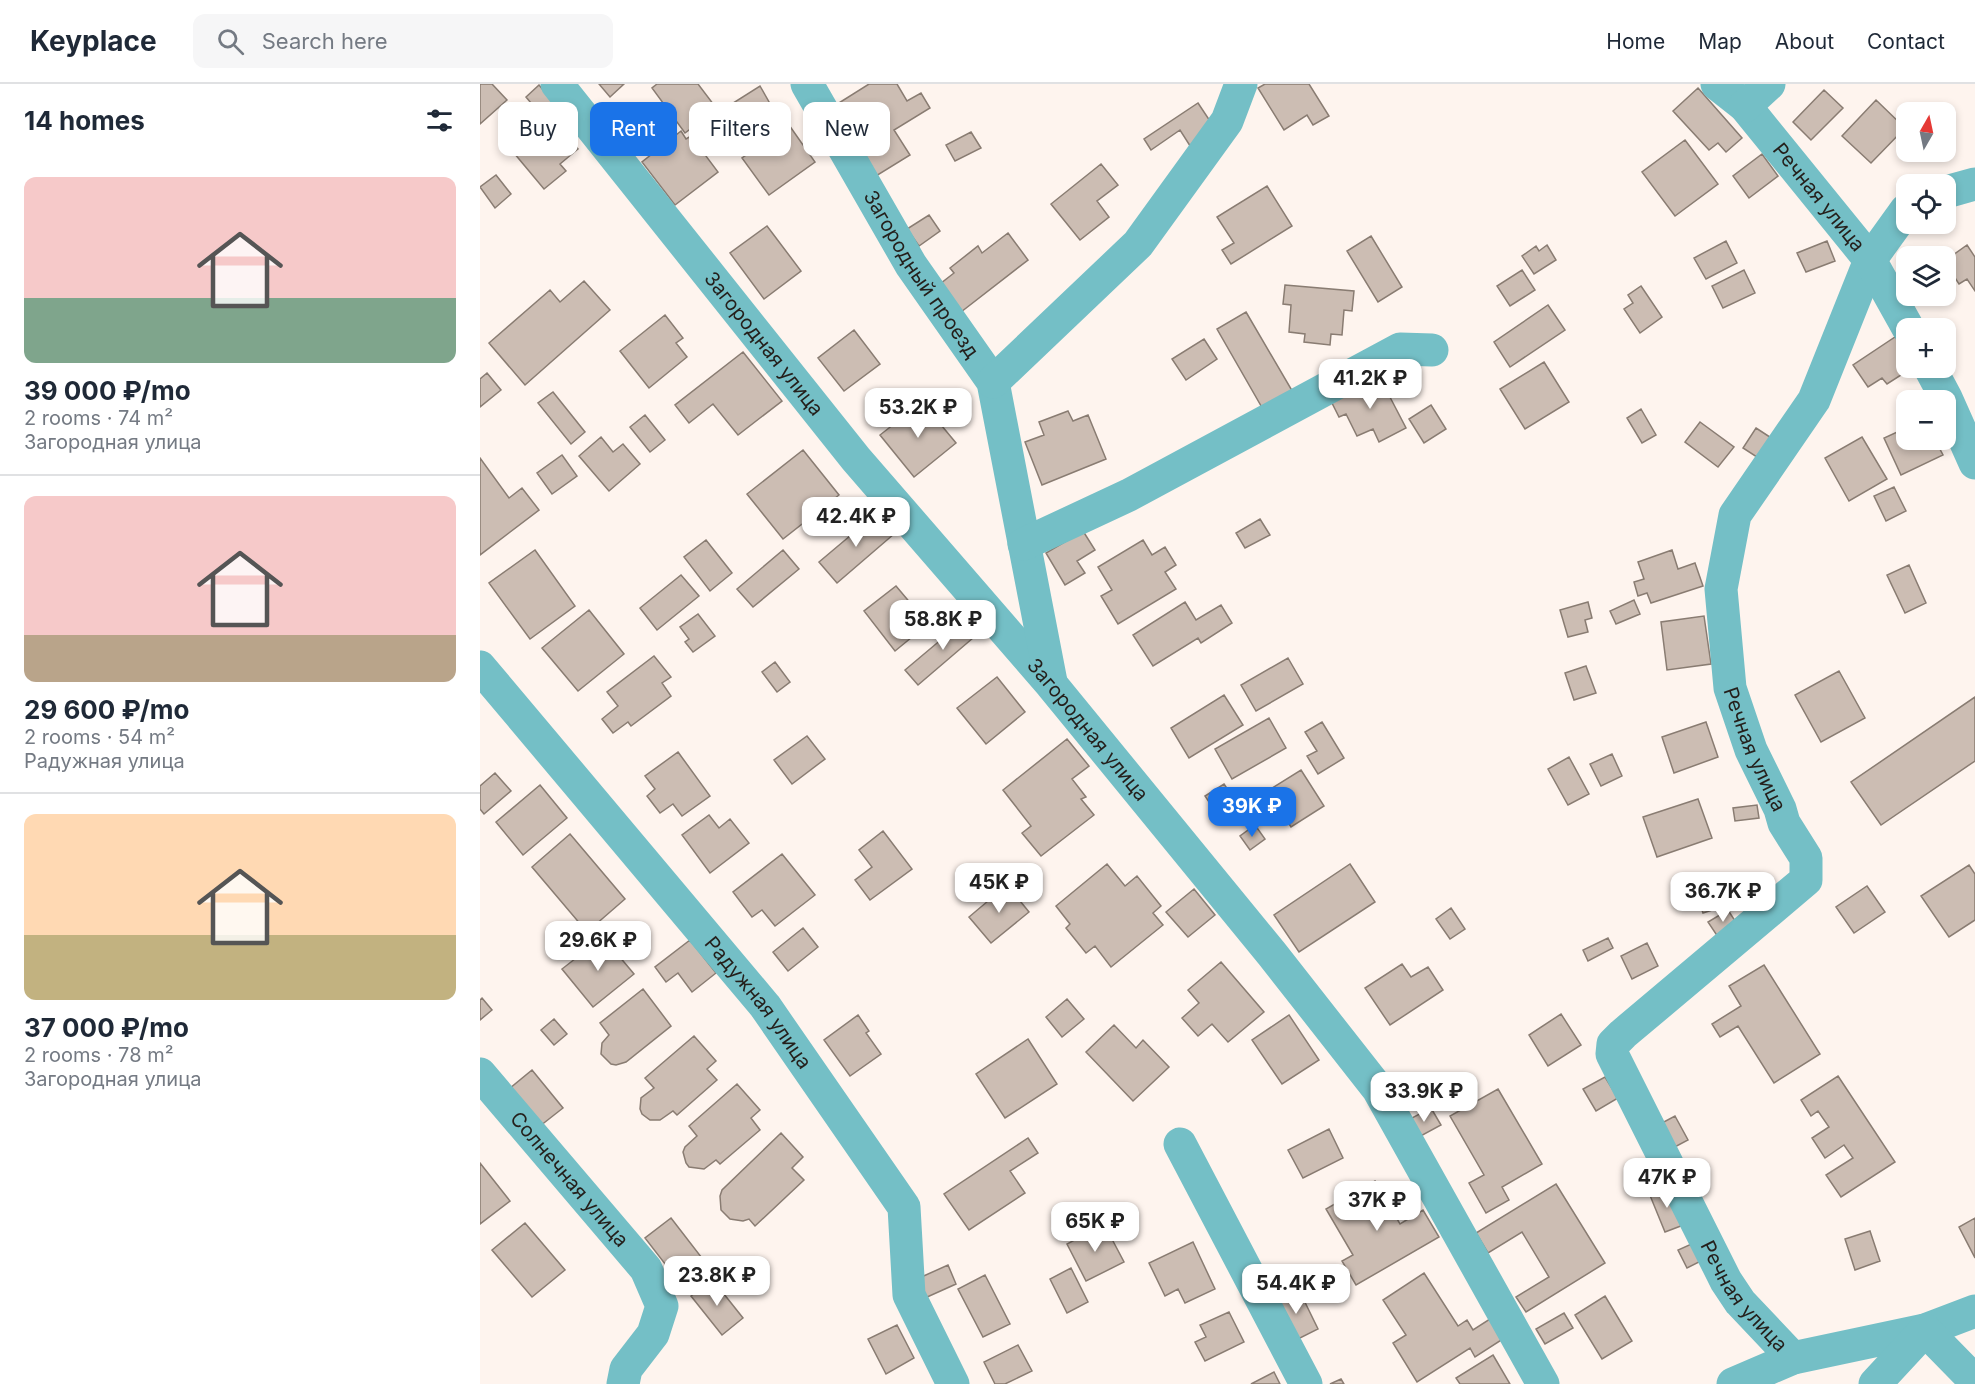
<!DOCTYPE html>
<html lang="en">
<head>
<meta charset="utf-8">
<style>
	:root { --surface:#fff; --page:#f6f6f7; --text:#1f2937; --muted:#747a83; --line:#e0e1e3; --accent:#1a73e8 }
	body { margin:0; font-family:Inter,sans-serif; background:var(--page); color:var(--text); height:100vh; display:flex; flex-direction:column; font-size:22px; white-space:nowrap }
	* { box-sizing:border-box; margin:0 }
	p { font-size:20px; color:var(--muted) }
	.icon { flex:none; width:33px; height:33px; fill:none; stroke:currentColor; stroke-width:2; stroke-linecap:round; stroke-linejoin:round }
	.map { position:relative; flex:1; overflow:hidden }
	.side { display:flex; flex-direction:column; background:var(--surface); width:480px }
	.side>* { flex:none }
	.top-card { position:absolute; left:18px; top:18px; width:570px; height:54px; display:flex; gap:12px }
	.needle { width:39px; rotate:9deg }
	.fabs { position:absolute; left:1416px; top:18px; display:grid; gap:12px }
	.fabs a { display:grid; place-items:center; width:60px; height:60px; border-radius:12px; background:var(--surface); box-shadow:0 3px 9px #0003; font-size:30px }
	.price { position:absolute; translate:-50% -51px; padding:0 14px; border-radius:12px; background:#fff; color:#222; font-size:20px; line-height:39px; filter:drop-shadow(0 2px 3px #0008) }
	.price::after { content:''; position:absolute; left:50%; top:36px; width:18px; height:14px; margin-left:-9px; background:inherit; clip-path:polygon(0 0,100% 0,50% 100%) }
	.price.current { background:var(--accent); color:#fff }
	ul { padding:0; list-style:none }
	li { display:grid; align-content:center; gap:12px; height:318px; padding:0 24px }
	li+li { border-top:2px solid var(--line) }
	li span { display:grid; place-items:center; height:186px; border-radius:12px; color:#555 }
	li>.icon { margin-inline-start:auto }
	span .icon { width:108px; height:108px; fill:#fffc; stroke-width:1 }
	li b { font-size:26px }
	h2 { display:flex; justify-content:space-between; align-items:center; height:72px; padding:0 24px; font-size:26px }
	.tag { padding:0 21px; border-radius:12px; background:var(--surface); box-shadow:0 3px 9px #0003; font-size:21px; line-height:54px }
	.tag.current { background:var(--accent); color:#fff }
	header { display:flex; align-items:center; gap:36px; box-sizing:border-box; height:84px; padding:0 30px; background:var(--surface); border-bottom:2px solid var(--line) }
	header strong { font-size:28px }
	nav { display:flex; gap:33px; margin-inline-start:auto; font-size:21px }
	.search { width:420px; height:54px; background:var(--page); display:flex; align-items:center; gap:15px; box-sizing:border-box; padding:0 21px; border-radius:12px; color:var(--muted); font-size:22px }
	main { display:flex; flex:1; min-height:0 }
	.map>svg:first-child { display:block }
</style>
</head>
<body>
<header>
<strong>Keyplace</strong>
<div class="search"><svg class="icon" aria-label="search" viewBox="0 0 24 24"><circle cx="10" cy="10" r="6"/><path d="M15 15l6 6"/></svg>Search here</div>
<nav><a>Home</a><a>Map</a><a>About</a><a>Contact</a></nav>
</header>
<main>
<section class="side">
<h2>14 homes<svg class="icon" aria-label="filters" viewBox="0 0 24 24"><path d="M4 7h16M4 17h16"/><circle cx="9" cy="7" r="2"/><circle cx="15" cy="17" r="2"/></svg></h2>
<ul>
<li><span style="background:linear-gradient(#f6c9c9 65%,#7fa58c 0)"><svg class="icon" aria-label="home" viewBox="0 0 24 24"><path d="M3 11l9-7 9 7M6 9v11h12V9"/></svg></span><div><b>39 000 ₽/mo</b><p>2 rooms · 74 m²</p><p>Загородная улица</p></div></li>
<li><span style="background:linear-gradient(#f6c9c9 75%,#b9a48a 0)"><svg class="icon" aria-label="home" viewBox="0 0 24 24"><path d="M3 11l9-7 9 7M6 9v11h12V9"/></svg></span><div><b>29 600 ₽/mo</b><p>2 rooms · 54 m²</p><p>Радужная улица</p></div></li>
<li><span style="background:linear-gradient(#ffd9b3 65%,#c2b280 0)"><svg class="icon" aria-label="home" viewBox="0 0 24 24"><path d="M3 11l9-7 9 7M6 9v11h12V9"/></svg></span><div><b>37 000 ₽/mo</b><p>2 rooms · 78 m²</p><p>Загородная улица</p></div></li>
</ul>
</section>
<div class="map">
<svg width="1495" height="1300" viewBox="0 0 1495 1300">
	<rect width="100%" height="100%" fill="#fef4ee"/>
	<!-- building -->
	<path fill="#ccbdb3" stroke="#897c72" stroke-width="1.5" d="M0,0H12L27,16L0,40Z
		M119,0H144L130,13Z
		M177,0H218L237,25L205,49L172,4Z
		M389,0H417L427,17L441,9L450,24L414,46L430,71L396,92L354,22Z
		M785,0H829L849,32L833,41L827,31L804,46L778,4Z
		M59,1L75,20L61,31L46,13Z
		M280,2L293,25L263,43L250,21Z
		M1218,4L1262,54L1246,68L1238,59L1229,66L1193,27Z
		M1344,6L1363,24L1331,56L1313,38Z
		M1396,16L1425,44L1391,79L1362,52Z
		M718,19L732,40L714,68L700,46L671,66L664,55Z
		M73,36L98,65L80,80L86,87L64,105L34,69Z
		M309,41L335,78L289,111L262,74Z
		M201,47L206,55L211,52L238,88L195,121L162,78Z
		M491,48L501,64L475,77L466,61Z
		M1205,56L1238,100L1195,132L1162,88Z
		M1282,70L1298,92L1269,114L1253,92Z
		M621,80L638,101L617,117L629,133L600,156L571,120Z
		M16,91L31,110L15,124L0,103Z
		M787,102L812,142L751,180L742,166L754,159L737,133Z
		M449,131L460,147L439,162L427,145Z
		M287,142L321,187L284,215L250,169Z
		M528,149L548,176L481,228L460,200L474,189L470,184L498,162L502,169Z
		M891,152L922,203L898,218L867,167Z
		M1246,157L1257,179L1226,195L1214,174Z
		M1347,157L1355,177L1326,188L1317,169Z
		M1067,161L1076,176L1054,190L1042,172L1056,162L1059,167Z
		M1487,161L1495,173V207L1487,195L1479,200L1466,180V176Z
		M1042,186L1055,206L1030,222L1017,202Z
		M1264,186L1275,209L1243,224L1232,202Z
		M104,197L130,226L45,301L9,259L70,206L80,218Z
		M805,201L874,207L872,227L864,226L862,251L851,250L850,261L824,258L825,250L809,248L811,221L803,220Z
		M1161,202L1182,233L1160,249L1144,225L1153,219L1148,211Z
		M1068,221L1085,246L1030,283L1014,258Z
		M766,228L814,310L784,327L737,245Z
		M185,231L203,254L196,259L207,273L169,304L140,267Z
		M374,246L400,280L364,307L338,274Z
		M1418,251L1426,263V284H1432L1407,300L1402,294L1388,303L1373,281Z
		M724,255L737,275L706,296L692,275Z
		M263,268L302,317L258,351L233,320L209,339L195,321Z
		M1064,278L1089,318L1045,345L1020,305Z
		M7,289L21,306L0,323V295Z
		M899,292L926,344L899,358L893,345L877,352L866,330L859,333L851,317Z
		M73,308L105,348L91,360L58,319Z
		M442,318L476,359L434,393L400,351Z
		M951,321L966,345L944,359L929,335Z
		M1161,325L1176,351L1162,359L1147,334Z
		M588,327L593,337L608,331L626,375L562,401L545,358L564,351L559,338Z
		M165,331L185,356L170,368L150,343Z
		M1220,338L1254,363L1238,383L1205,358Z
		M1276,344L1296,357L1283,377L1263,364Z
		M1426,344V356H1455L1463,371L1421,391L1404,354Z
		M121,353L133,368L143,360L160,380L129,407L99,372Z
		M1382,353L1407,395L1369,417L1345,374Z
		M323,366L359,411L303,455L267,410Z
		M82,371L97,392L72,410L57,389Z
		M0,374L29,414L42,404L59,426L0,471Z
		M1414,403L1426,427L1406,437L1394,412Z
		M396,430L414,450L357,499L339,478Z
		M780,435L790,451L765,464L756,449Z
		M603,447L615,466L597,477L605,489L585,501L566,469Z
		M226,456L252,489L230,507L204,473Z
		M663,456L672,471L685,463L696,481L685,488L696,505L638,540L621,512L632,506L618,483Z
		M55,466L95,522L50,555L9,499Z
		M303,466L319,485L273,523L257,505Z
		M1192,466L1198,485L1215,479L1223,502L1171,519L1167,509L1158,512L1154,498L1164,495L1158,478Z
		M1429,481L1446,519L1425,529L1407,491Z
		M201,491L219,512L177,546L160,524Z
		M416,502L448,540L415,567L384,527Z
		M1154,516L1160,530L1136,540L1130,527Z
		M705,518L716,536L741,521L752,539L721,559L718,554L673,582L653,551Z
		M1108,518L1112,534L1105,536L1108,548L1088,553L1080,526Z
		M109,526L144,570L98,607L62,564Z
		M218,530L235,552L213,568L205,558L209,555L200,543Z
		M1224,532L1231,580L1187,586L1181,538Z
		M488,533L500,548L438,601L425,586Z
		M174,572L191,593L182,599L191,612L151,642L148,638L133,649L122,635L138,622L127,608Z
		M808,574L823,600L776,627L761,601Z
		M295,578L310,598L297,608L282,588Z
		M1106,582L1116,609L1094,616L1085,589Z
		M1359,587L1385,634L1341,658L1315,611Z
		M517,593L545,628L506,660L477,624Z
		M744,611L763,641L709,674L691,644Z
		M1495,613V677L1401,741L1371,698Z
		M789,634L806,664L752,695L735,665Z
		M842,638L864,674L838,690L827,672L837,667L825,648Z
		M1226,638L1238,673L1194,689L1182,653Z
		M327,652L345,675L312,700L294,676Z
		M587,655L609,682L592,695L606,713L601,715L614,731L561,772L542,749L551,742L523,706Z
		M198,668L230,712L202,732L193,720L180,729L167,712L175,705L165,692Z
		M1132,670L1142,692L1121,702L1110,680Z
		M1089,673L1109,710L1088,721L1068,685Z
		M821,686L844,722L811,743L804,732L788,741L773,716Z
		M15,689L31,707L4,730L0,725V702Z
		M744,700L754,715L735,727L725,712Z
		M60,701L87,734L43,771L16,738Z
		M1218,715L1232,754L1177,773L1163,733Z
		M1277,721L1279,734L1255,737L1253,724Z
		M229,731L239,744L250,735L269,759L230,789L202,751Z
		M775,741L785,755L770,766L760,752Z
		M403,747L432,785L390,816L375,796L392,783L379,766Z
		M90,750L145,815L107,848L52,783Z
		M302,770L335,811L295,842L282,826L272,833L253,808Z
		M627,780L645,802L657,792L681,822L673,829L683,841L631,883L615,862L606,869L586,844L590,840L576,822Z
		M870,780L895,818L819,868L794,831Z
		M1489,781L1495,790V836L1469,853L1441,812Z
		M1238,799L1242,808L1246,806L1251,820L1223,829L1215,806Z
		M527,801L549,828L511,859L489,833Z
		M1387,802L1405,828L1374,849L1356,823Z
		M714,805L735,831L708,853L686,828Z
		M971,824L985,845L970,855L956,835Z
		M1248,826L1257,840L1238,853L1228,838Z
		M323,844L338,863L308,887L293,868Z
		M123,853L154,890L113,923L82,885Z
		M1128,854L1133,864L1108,877L1103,866Z
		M210,856L236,889L212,908L198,889L186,898L175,883Z
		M1167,859L1178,882L1152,895L1141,872Z
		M741,878L784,928L748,958L732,940L718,952L702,934L719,919L708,906Z
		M922,880L931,893L948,883L963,906L910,941L885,904Z
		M1284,881L1340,970L1294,999L1258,942L1240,953L1232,940L1261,922L1249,902Z
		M163,905L191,942L146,978L136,981L131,980L121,970L122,959L129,951L120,939Z
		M2,914L12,926L0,936V916Z
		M587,915L604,935L582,953L566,933Z
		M1081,930L1101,961L1068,982L1049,951Z
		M378,931L389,947L386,949L401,970L370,992L344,956Z
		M809,931L839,976L802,1000L772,956Z
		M74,935L87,950L74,961L61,946Z
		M634,941L656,964L663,956L689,983L653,1017L606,968Z
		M214,952L236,977L227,985L237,996L197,1031L193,1027L180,1036H170L162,1030L160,1025L161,1014L174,1004L165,994Z
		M548,955L577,1000L525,1034L496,990Z
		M52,986L83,1024L60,1042L29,1005Z
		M1358,992L1415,1078L1361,1113L1346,1091L1373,1074L1364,1061L1345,1074L1332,1054L1349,1043L1338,1027L1331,1032L1321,1016Z
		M1125,993L1138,1014L1116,1027L1103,1005Z
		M257,1000L280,1026L271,1034L280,1046L240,1080L236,1076L224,1085L209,1083L206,1079L203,1068L205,1063L217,1052L209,1042Z
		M1018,1005L1062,1080L1022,1103L1029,1116L1006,1129L989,1099L1004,1091L970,1032Z
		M951,1024L961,1041L937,1054L928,1036Z
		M1195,1032L1208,1056L1191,1065L1178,1041Z
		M849,1045L863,1074L823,1094L808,1066Z
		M301,1049L323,1073L312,1084L324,1096L275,1142L269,1135L263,1137L250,1135L241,1126L240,1112L242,1106Z
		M548,1054L558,1069L530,1087L545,1109L489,1146L464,1110Z
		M1175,1072L1189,1096L1170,1107L1156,1083Z
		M0,1079L30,1117L0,1140Z
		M895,1097L920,1140L943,1126L959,1153L876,1201L862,1177L873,1171L846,1125Z
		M1076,1100L1125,1179L1046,1228L1036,1213L1069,1193L1042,1148L1008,1169L996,1149Z
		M1189,1101L1206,1140L1185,1148L1169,1109Z
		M191,1134L232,1187L206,1207L165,1154Z
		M1495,1134V1174L1479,1143Z
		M45,1139L85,1186L52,1213L12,1166Z
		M624,1140L644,1178L606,1197L587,1160Z
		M1390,1147L1400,1177L1375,1186L1365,1155Z
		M713,1158L735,1205L705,1219L698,1205L685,1212L669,1179Z
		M1216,1158L1225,1175L1207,1184L1198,1166Z
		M468,1181L476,1200L445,1214L437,1195Z
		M591,1184L608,1218L587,1229L570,1195Z
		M944,1189L978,1242L987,1236L993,1246L1013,1233L1026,1253L995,1273L990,1264L937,1298L913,1259L926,1251L903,1216Z
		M505,1191L530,1240L503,1253L478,1205Z
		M232,1195L263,1234L242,1251L211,1212Z
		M818,1204L838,1245L814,1257L794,1217Z
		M1125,1212L1152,1257L1122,1275L1095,1231Z
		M749,1228L764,1258L725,1277L715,1258L726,1253L720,1241Z
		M1084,1229L1093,1244L1065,1260L1056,1245Z
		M417,1241L434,1274L406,1290L388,1255Z
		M538,1261L552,1287L525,1300H515L504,1278Z
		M1013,1271L1030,1300H980L976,1294Z
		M794,1288L800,1300H771Z
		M861,1295L864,1300H850Z"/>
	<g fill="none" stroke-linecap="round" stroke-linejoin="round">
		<!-- minor -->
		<g stroke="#74bfc6" stroke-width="33">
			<path id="s1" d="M77,0L376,375L571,600L792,870L898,1005L1063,1300"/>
			<path id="s2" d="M327,0L431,181L513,298L571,598"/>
			<path id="s3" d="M1237,0L1265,22L1390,176L1334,316L1255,431L1241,505L1250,604L1271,666L1300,725L1304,739L1326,774V796L1143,950L1133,960L1132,970L1246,1197L1260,1218L1313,1274"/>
			<path d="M1265,22L1289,0"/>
			<path d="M1466,108L1495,100"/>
			<path d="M1426,126L1390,176L1428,244"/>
			<path d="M1450,284L1466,314L1495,379"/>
			<path d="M513,298L658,160L747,37L761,0"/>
			<path d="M544,460L649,411L920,265L952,266"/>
			<path id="s4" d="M0,583L285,922L424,1123L429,1211L473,1300"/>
			<path id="s5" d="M0,990L166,1185L182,1222L173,1250L146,1285L143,1300"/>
			<path d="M700,1060L826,1300"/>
			<path d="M1253,1300L1313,1274L1445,1246L1495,1227"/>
			<path d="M1395,1300L1445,1246L1495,1297"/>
		</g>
	</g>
	<g text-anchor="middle" stroke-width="6" stroke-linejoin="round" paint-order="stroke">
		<!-- street labels -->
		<g font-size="20" fill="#241f1b" stroke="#fef4ee">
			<text dy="7" stroke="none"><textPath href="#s3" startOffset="153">Речная улица</textPath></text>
			<text dy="7" stroke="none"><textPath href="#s2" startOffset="222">Загородный проезд</textPath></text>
			<text dy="7" stroke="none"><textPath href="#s1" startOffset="332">Загородная улица</textPath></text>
			<text dy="7" stroke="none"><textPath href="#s1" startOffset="836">Загородная улица</textPath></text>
			<text dy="7" stroke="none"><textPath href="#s3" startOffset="765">Речная улица</textPath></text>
			<text dy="7" stroke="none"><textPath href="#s4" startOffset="436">Радужная улица</textPath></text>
			<text dy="7" stroke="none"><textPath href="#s5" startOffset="138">Солнечная улица</textPath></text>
			<text dy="7" stroke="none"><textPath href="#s3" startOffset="1448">Речная улица</textPath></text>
		</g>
	</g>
</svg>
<div class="fabs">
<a><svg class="needle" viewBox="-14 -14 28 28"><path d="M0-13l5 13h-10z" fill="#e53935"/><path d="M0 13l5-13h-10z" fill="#747a83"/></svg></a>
<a><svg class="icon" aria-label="locate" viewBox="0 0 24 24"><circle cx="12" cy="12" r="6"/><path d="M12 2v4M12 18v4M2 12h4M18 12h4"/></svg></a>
<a><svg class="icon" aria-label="layers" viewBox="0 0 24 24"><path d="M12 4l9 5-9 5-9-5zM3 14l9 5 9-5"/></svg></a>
<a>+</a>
<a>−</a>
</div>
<b class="price" style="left:890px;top:326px">41.2K ₽</b>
<b class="price" style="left:438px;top:355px">53.2K ₽</b>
<b class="price" style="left:376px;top:464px">42.4K ₽</b>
<b class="price" style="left:463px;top:567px">58.8K ₽</b>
<b class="price current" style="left:772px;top:754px">39K ₽</b>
<b class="price" style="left:519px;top:830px">45K ₽</b>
<b class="price" style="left:1243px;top:839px">36.7K ₽</b>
<b class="price" style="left:118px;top:888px">29.6K ₽</b>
<b class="price" style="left:944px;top:1039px">33.9K ₽</b>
<b class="price" style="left:1187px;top:1125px">47K ₽</b>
<b class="price" style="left:897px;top:1148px">37K ₽</b>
<b class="price" style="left:615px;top:1169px">65K ₽</b>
<b class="price" style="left:237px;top:1223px">23.8K ₽</b>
<b class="price" style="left:816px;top:1231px">54.4K ₽</b>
<div class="top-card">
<a class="tag">Buy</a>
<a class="tag current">Rent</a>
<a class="tag">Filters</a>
<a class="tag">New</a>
</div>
</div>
</main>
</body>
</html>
